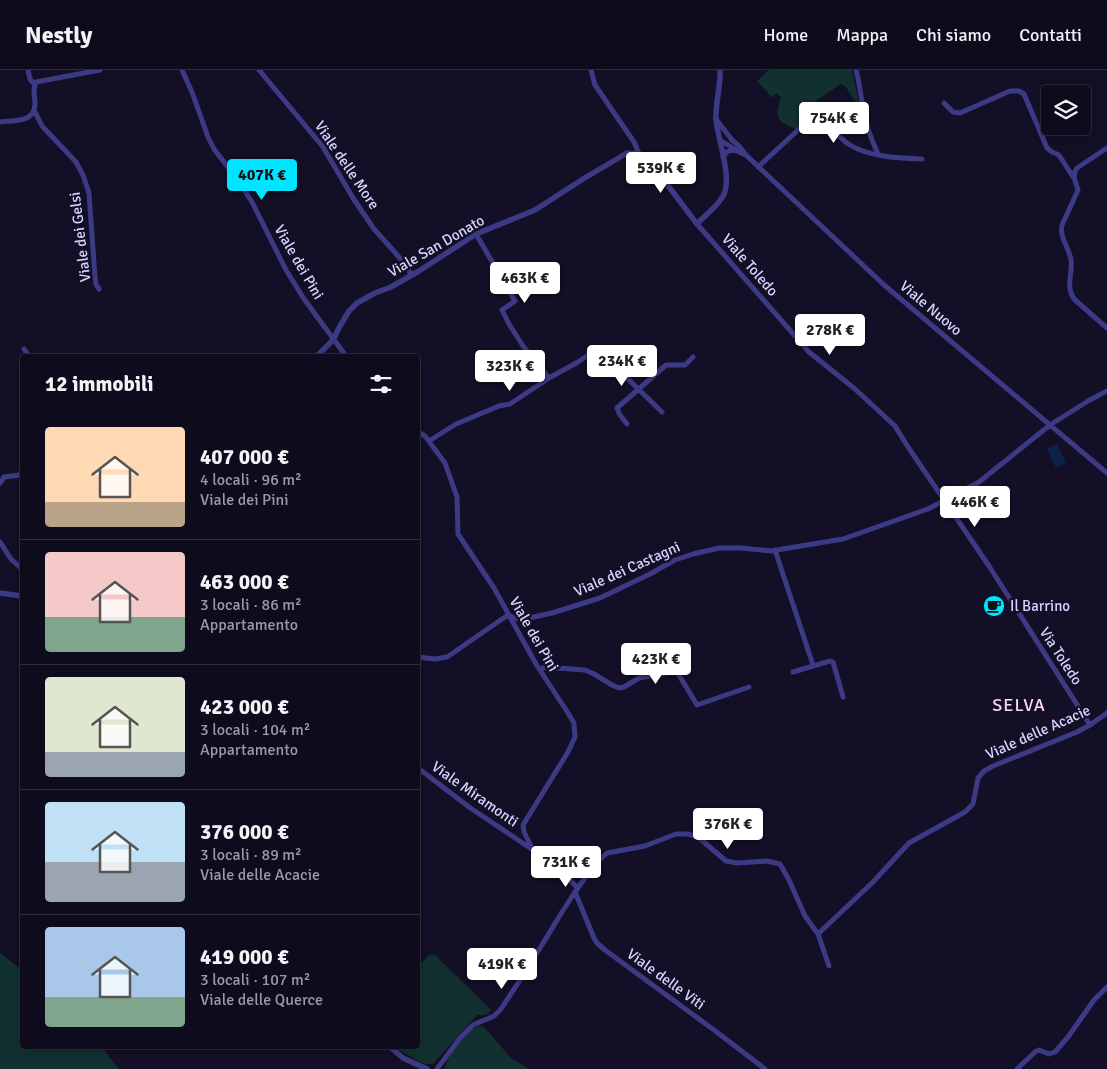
<!DOCTYPE html>
<html lang="it">
<head>
<meta charset="utf-8">
<style>
	:root { --surface:#0e0b1c; --page:#171425; --text:#f1f3f6; --muted:#9b9ba3; --line:#2e2b3b; --accent:#00e5ff }
	body { margin:0; font-family:Signika,sans-serif; background:var(--page); color:var(--text); height:100vh; display:flex; flex-direction:column; font-size:19px; white-space:nowrap }
	* { box-sizing:border-box; margin:0 }
	p { font-size:16px; color:var(--muted) }
	.icon { flex:none; width:28px; height:28px; fill:none; stroke:currentColor; stroke-width:2; stroke-linecap:round; stroke-linejoin:round }
	.map { position:relative; flex:1; overflow:hidden }
	.drawer { position:absolute; left:20px; top:284px; width:400px; height:695px; display:flex; flex-direction:column; background:var(--surface); border-radius:5px; box-shadow:0 2px 8px #0003,0 0 0 1px var(--line) }
	.drawer>* { flex:none }
	.tools { position:absolute; left:1041px; top:15px; display:grid; gap:10px }
	.tools a { display:grid; place-items:center; width:50px; height:50px; border-radius:5px; background:var(--surface); box-shadow:0 2px 8px #0003,0 0 0 1px var(--line); font-size:25px }
	.price { position:absolute; translate:-50% -42px; padding:0 11px; border-radius:5px; background:#fff; color:#222; font-size:16px; line-height:32px; filter:drop-shadow(0 1px 2px #0008) }
	.price::after { content:''; position:absolute; left:50%; top:30px; width:15px; height:11px; margin-left:-8px; background:inherit; clip-path:polygon(0 0,100% 0,50% 100%) }
	.price.selected { background:var(--accent); color:#111 }
	ul { padding:0; list-style:none }
	li { display:flex; align-items:center; gap:15px; height:125px; padding:0 25px }
	li+li { border-top:1px solid var(--line) }
	li span { display:grid; place-items:center; flex:none; width:140px; height:100px; border-radius:5px; color:#555 }
	li>.icon { margin-inline-start:auto }
	span .icon { width:60px; height:60px; fill:#fffc; stroke-width:1 }
	li b { font-size:21px }
	h2 { display:flex; justify-content:space-between; align-items:center; height:60px; padding:0 25px; font-size:21px }
	header { display:flex; align-items:center; gap:30px; box-sizing:border-box; height:70px; padding:0 25px; background:var(--surface); border-bottom:1px solid var(--line) }
	header strong { font-size:24px }
	nav { display:flex; gap:28px; margin-inline-start:auto; font-size:18px }
	.map>svg:first-child { display:block }
</style>
</head>
<body>
<header>
<strong>Nestly</strong>
<nav><a>Home</a><a>Mappa</a><a>Chi siamo</a><a>Contatti</a></nav>
</header>
<div class="map">
<svg width="1107" height="999" viewBox="0 0 1107 999">
	<rect width="100%" height="100%" fill="#130f26"/>
	<!-- green -->
	<path fill="#12302f" d="M769,0H852L860,38L845,16L841,14L817,30L816,33L824,40L797,60C777,51 774,49 781,28L777,23L770,28L769,24L757,11Z
		M0,883L22,900V976H101L119,999H0Z
		M429,885H435L491,940L486,945H477L433,994H424L401,981L396,976H418V897Z
		M479,956L484,957L510,987L529,999H444L450,985L470,960Z"/>
	<!-- water -->
	<path fill="#0c2248" d="M1057,374L1066,393L1056,398L1047,379Z"/>
	<g fill="none" stroke-linecap="round" stroke-linejoin="round">
		<!-- minor -->
		<path stroke="#3d3a85" stroke-width="5" d="M28,0L30,9L35,15
			M182,0L192,22L208,67L214,79L237,109L252,132L286,200L304,229L346,286
			M259,0L323,77L353,128L374,159L399,187L412,205
			M591,0L595,15L634,72L639,84
			M856,0C860,14 861,29 864,43C867,58 872,71 878,84
			M944,33L953,42L960,43L1010,21H1019L1024,24L1047,78L1052,82L1059,85L1073,107
			M34,40L42,56L76,92L83,105L89,123L95,207L96,214L99,219
			M716,49L732,70L739,76L746,85L883,214L1107,403
			M0,52C17,50 36,53 35,31C34,24 33,18 36,12L100,0
			M720,70L736,80
			M1107,78L1077,98C1071,107 1076,111 1078,120L1062,155C1059,167 1069,177 1071,190C1073,205 1065,215 1074,229L1107,258
			M723,87C728,78 735,79 743,84
			M758,97L810,49L815,47L821,48C830,57 839,68 850,75C869,87 899,88 922,89
			M697,154L809,282L855,319L895,356L908,377L989,496L1090,655
			M476,164L515,231L502,240L509,254L523,276L549,308
			M24,279L29,286
			M22,313V320
			M627,354L620,345L617,338L666,295H685L693,287
			M418,362L425,366L445,393L457,427L458,464L494,518L536,594L568,643L574,653L575,667L568,682L523,755L524,762L533,780
			M429,371L456,354L499,336L510,334L549,308L578,292L597,279L662,342
			M0,413L4,407L20,405L22,400
			M0,472L11,489L22,499
			M775,480L813,595
			M508,545L520,550L552,543L600,528L650,504L675,490L693,484L719,478H741L771,481L843,469L928,439L979,412L1050,355L1088,331L1107,321
			M418,587L435,589L447,587L508,545
			M540,600L544,597L585,600L594,604L612,615L619,618L624,617L639,608L672,602H676L679,605L697,635L749,617
			M793,602L830,591L833,592L843,627
			M418,698L469,737L551,792L578,818
			M575,822L594,868L597,873L605,880L714,960L765,999
			M818,864L873,812L909,773L965,742L973,734L978,708L984,701L993,696L1077,662L1090,655L1107,643
			M437,999L460,968L473,955L494,946L501,939L526,901L562,842L575,822L595,794L607,783L645,776L676,764H688L698,767L726,791L737,793L767,791L780,794L789,810L805,846L818,864L829,896
			M1017,999L1035,982L1039,980L1049,984L1055,982L1068,967L1094,930L1107,917"/>
		<!-- tertiary -->
		<path stroke="#3d3a85" stroke-width="5.5" d="M317,286L333,270L340,256L349,241L357,233L375,223L391,217L419,201L476,164L535,140L583,109L627,83L639,84L663,109L697,154C705,145 717,137 723,126C733,109 718,70 716,50C715,33 721,17 720,0
			M0,523L22,526
			M389,976L403,988L427,999"/>
	</g>
	<!-- icons -->
	<defs>
		<g id="cafe-disc" transform="scale(1.125)"><circle r="9.5" fill="#00e5ff" stroke="#130f26"/><path d="M-5.5-4.5H6V0H3Q3 3.5 0 3.5H-2.5Q-5.5 3.5-5.5 0ZM3-3.2v2h1.7v-2ZM-6 4.5H4V6H-6Z" fill="#111"/></g>
	</defs>
	<g fill-rule="evenodd">
		<use href="#cafe-disc" x="994" y="536"/>
	</g>
	<g text-anchor="middle" stroke-width="5" stroke-linejoin="round" paint-order="stroke">
		<!-- street labels -->
		<g font-size="15" fill="#d9d4ff" stroke="#130f26">
			<text transform="translate(347 95) rotate(56)" y="5">Viale delle More</text>
			<text transform="translate(80 167) rotate(-97)" y="5">Viale dei Gelsi</text>
			<text transform="translate(436 176) rotate(-30)" y="5">Viale San Donato</text>
			<text transform="translate(299 192) rotate(60)" y="5">Viale dei Pini</text>
			<text transform="translate(750 195) rotate(49)" y="5">Viale Toledo</text>
			<text transform="translate(931 238) rotate(40)" y="5">Viale Nuovo</text>
			<text transform="translate(627 499) rotate(-24)" y="5">Viale dei Castagni</text>
			<text transform="translate(534 564) rotate(60)" y="5">Viale dei Pini</text>
			<text transform="translate(1061 586) rotate(57)" y="5">Via Toledo</text>
			<text transform="translate(1038 662) rotate(-24)" y="5">Viale delle Acacie</text>
			<text transform="translate(475 724) rotate(35)" y="5">Viale Miramonti</text>
			<text transform="translate(666 909) rotate(36)" y="5">Viale delle Viti</text>
		</g>
		<!-- poi labels -->
		<g font-size="15" fill="#d9d4ff" stroke="#130f26" text-anchor="start">
			<text x="1010" y="541">Il Barrino</text>
		</g>
		<!-- quarter labels -->
		<g font-size="18" letter-spacing="1" fill="#ffd6f0" stroke="#130f26">
			<text x="1019" y="641">SELVA</text>
		</g>
	</g>
</svg>
<div class="tools">
<a><svg class="icon" aria-label="layers" viewBox="0 0 24 24"><path d="M12 4l9 5-9 5-9-5zM3 14l9 5 9-5"/></svg></a>
</div>
<b class="price" style="left:834px;top:74px">754K €</b>
<b class="price" style="left:661px;top:124px">539K €</b>
<b class="price selected" style="left:262px;top:131px">407K €</b>
<b class="price" style="left:525px;top:234px">463K €</b>
<b class="price" style="left:830px;top:286px">278K €</b>
<b class="price" style="left:622px;top:317px">234K €</b>
<b class="price" style="left:510px;top:322px">323K €</b>
<b class="price" style="left:975px;top:458px">446K €</b>
<b class="price" style="left:656px;top:615px">423K €</b>
<b class="price" style="left:728px;top:780px">376K €</b>
<b class="price" style="left:566px;top:818px">731K €</b>
<b class="price" style="left:502px;top:920px">419K €</b>
<section class="drawer">
<h2>12 immobili<svg class="icon" aria-label="filters" viewBox="0 0 24 24"><path d="M4 7h16M4 17h16"/><circle cx="9" cy="7" r="2"/><circle cx="15" cy="17" r="2"/></svg></h2>
<ul>
<li><span style="background:linear-gradient(#ffd9b3 75%,#b9a48a 0)"><svg class="icon" aria-label="home" viewBox="0 0 24 24"><path d="M3 11l9-7 9 7M6 9v11h12V9"/></svg></span><div><b>407 000 €</b><p>4 locali · 96 m²</p><p>Viale dei Pini</p></div></li>
<li><span style="background:linear-gradient(#f6c9c9 65%,#7fa58c 0)"><svg class="icon" aria-label="home" viewBox="0 0 24 24"><path d="M3 11l9-7 9 7M6 9v11h12V9"/></svg></span><div><b>463 000 €</b><p>3 locali · 86 m²</p><p>Appartamento</p></div></li>
<li><span style="background:linear-gradient(#dfe7d0 75%,#9aa5b1 0)"><svg class="icon" aria-label="home" viewBox="0 0 24 24"><path d="M3 11l9-7 9 7M6 9v11h12V9"/></svg></span><div><b>423 000 €</b><p>3 locali · 104 m²</p><p>Appartamento</p></div></li>
<li><span style="background:linear-gradient(#bfe0f5 60%,#9aa5b1 0)"><svg class="icon" aria-label="home" viewBox="0 0 24 24"><path d="M3 11l9-7 9 7M6 9v11h12V9"/></svg></span><div><b>376 000 €</b><p>3 locali · 89 m²</p><p>Viale delle Acacie</p></div></li>
<li><span style="background:linear-gradient(#a9c7e8 70%,#7fa58c 0)"><svg class="icon" aria-label="home" viewBox="0 0 24 24"><path d="M3 11l9-7 9 7M6 9v11h12V9"/></svg></span><div><b>419 000 €</b><p>3 locali · 107 m²</p><p>Viale delle Querce</p></div></li>
</ul>
</section>
</div>
</body>
</html>
